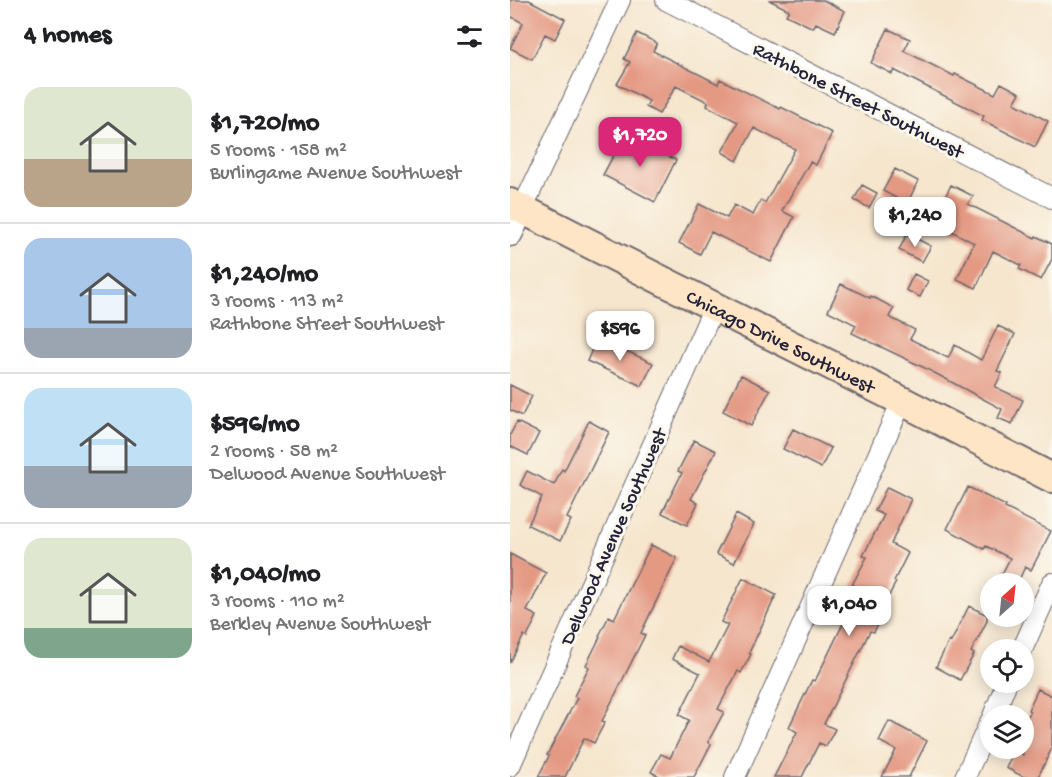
<!DOCTYPE html>
<html lang="en">
<head>
<meta charset="utf-8">
<style>
	:root { --surface:#fff; --page:#f6f6f6; --text:#202124; --muted:#757577; --line:#e0e0e0; --accent:#db2777 }
	body { margin:0; font-family:"Gochi Hand",sans-serif; background:var(--page); color:var(--text); height:100vh; display:flex; flex-direction:column; font-size:22px; white-space:nowrap }
	* { box-sizing:border-box; margin:0 }
	p { font-size:20px; color:var(--muted) }
	.icon { flex:none; width:33px; height:33px; fill:none; stroke:currentColor; stroke-width:2; stroke-linecap:round; stroke-linejoin:round }
	.map { position:relative; flex:1; overflow:hidden }
	.side { display:flex; flex-direction:column; background:var(--surface); width:510px }
	.side>* { flex:none }
	.needle { width:39px; rotate:27deg }
	.tools { position:absolute; left:470px; top:573px; display:grid; gap:12px }
	.tools a { display:grid; place-items:center; width:54px; height:54px; border-radius:50%; background:var(--surface); box-shadow:0 3px 15px #0003; font-size:30px }
	.price { position:absolute; translate:-50% -51px; padding:0 14px; border-radius:12px; background:#fff; color:#222; font-size:20px; line-height:39px; filter:drop-shadow(0 2px 3px #0008) }
	.price::after { content:''; position:absolute; left:50%; top:36px; width:18px; height:14px; margin-left:-9px; background:inherit; clip-path:polygon(0 0,100% 0,50% 100%) }
	.price.active { background:var(--accent); color:#fff }
	ul { padding:0; list-style:none }
	li { display:flex; align-items:center; gap:18px; height:150px; padding:0 24px }
	li+li { border-top:2px solid var(--line) }
	li span { display:grid; place-items:center; flex:none; width:168px; height:120px; border-radius:18px; color:#555 }
	li>.icon { margin-inline-start:auto }
	span .icon { width:72px; height:72px; fill:#fffc; stroke-width:1 }
	li b { font-size:26px }
	h2 { display:flex; justify-content:space-between; align-items:center; height:72px; padding:0 24px; font-size:26px }
	main { display:flex; flex:1; min-height:0 }
	.map>svg:first-child { display:block }
</style>
</head>
<body>
<main>
<section class="side">
<h2>4 homes<svg class="icon" aria-label="filters" viewBox="0 0 24 24"><path d="M4 7h16M4 17h16"/><circle cx="9" cy="7" r="2"/><circle cx="15" cy="17" r="2"/></svg></h2>
<ul>
<li><span style="background:linear-gradient(#dfe7d0 60%,#b9a48a 0)"><svg class="icon" aria-label="home" viewBox="0 0 24 24"><path d="M3 11l9-7 9 7M6 9v11h12V9"/></svg></span><div><b>$1,720/mo</b><p>5 rooms · 158 m²</p><p>Burlingame Avenue Southwest</p></div></li>
<li><span style="background:linear-gradient(#a9c7e8 75%,#9aa5b1 0)"><svg class="icon" aria-label="home" viewBox="0 0 24 24"><path d="M3 11l9-7 9 7M6 9v11h12V9"/></svg></span><div><b>$1,240/mo</b><p>3 rooms · 113 m²</p><p>Rathbone Street Southwest</p></div></li>
<li><span style="background:linear-gradient(#bfe0f5 65%,#9aa5b1 0)"><svg class="icon" aria-label="home" viewBox="0 0 24 24"><path d="M3 11l9-7 9 7M6 9v11h12V9"/></svg></span><div><b>$596/mo</b><p>2 rooms · 58 m²</p><p>Delwood Avenue Southwest</p></div></li>
<li><span style="background:linear-gradient(#dfe7d0 75%,#7fa58c 0)"><svg class="icon" aria-label="home" viewBox="0 0 24 24"><path d="M3 11l9-7 9 7M6 9v11h12V9"/></svg></span><div><b>$1,040/mo</b><p>3 rooms · 110 m²</p><p>Berkley Avenue Southwest</p></div></li>
</ul>
</section>
<div class="map">
<svg width="542" height="777" viewBox="0 0 542 777">
	<rect width="100%" height="100%" fill="#fbf7ec"/>
	<filter id="ink" filterUnits="userSpaceOnUse"><feTurbulence type="fractalNoise" baseFrequency=".0167" numOctaves="2"/><feDisplacementMap in="SourceGraphic" scale="12" xChannelSelector="R" yChannelSelector="G"/><feConvolveMatrix kernelMatrix="1 2 1 2 8 2 1 2 1" color-interpolation-filters="sRGB"/></filter>
	<filter id="wash" filterUnits="userSpaceOnUse"><feTurbulence type="fractalNoise" baseFrequency=".008" numOctaves="4" result="noise"/><feDisplacementMap in="SourceGraphic" scale="24" xChannelSelector="R" yChannelSelector="G"/><feGaussianBlur stdDeviation="1.35" result="paint"/><feColorMatrix in="noise" values="0 0 0 0 0 0 0 0 0 0 0 0 0 0 0 0 0 1.4 0 .05"/><feComposite in="paint" operator="in"/></filter>
	<g filter="url(#wash)">
		<rect width="100%" height="100%" fill="#f6e6ce"/>
		<g id="blocks">
			<!-- building -->
			<path fill="#e49983" d="M0,0H19L55,19L45,39L35,34L22,59L0,48L13,23L0,16Z
				M259,0H313L335,11L325,32L306,23L303,28L276,15L279,10Z
				M378,29L400,39L394,51L444,76L445,74L485,94L491,83L510,93L504,103L538,121L525,147L472,120L474,116L421,89L384,70L382,74L361,63Z
				M127,33L147,43L143,51L208,84L210,79L270,109L271,107L322,133L306,165L300,162L272,211L284,217L261,262L201,232L190,254L169,243L189,204L217,218L224,205L243,215L251,200L255,203L285,149L244,128L227,161L212,152L228,122L197,106L198,102L166,86L149,114L136,107L139,101L107,84L120,62L114,59Z
				M115,134L166,160L145,202L93,175Z
				M385,169L408,181L397,204L373,191Z
				M352,185L367,193L359,208L344,200Z
				M441,185L463,196L458,204L525,238L526,236L542,244V259L531,280L509,269L511,265L483,251L466,288L447,279L464,243L423,221Z
				M397,234L421,246L412,262L389,250Z
				M404,274L418,281L410,297L396,290Z
				M331,284L360,298L361,296L384,308L379,317L405,330L400,339L438,358L445,345L471,360L488,326L505,334L487,371L492,373L485,387L513,400L502,424L488,418L492,409L419,370L342,333L346,325L318,311Z
				M87,338L143,363L132,386L77,361Z
				M231,375L260,390L241,426L213,411Z
				M0,385L22,396L12,416L0,410Z
				M79,421L99,432L57,518L61,520L50,541L18,525L32,497L10,485L17,471L44,485L52,469L54,471Z
				M7,422L29,433L18,455L0,446V435Z
				M283,429L321,448L311,468L273,449Z
				M184,440L206,451L181,499L188,503L177,525L152,513L172,473L168,471Z
				M377,487L401,499L381,544L398,553L384,581L386,582L371,611L374,612L364,632L360,631L314,724L325,729L316,746L309,743L292,777H264L287,732L279,727L302,680L305,681L350,589L342,585L357,557L353,556L374,515L365,511Z
				M458,487L496,506L495,508L541,531L521,570L515,567L507,584H487L500,558L476,546L474,549L437,529Z
				M226,514L244,524L224,563L206,554Z
				M141,545L167,558L131,633L135,635L92,721L95,722L84,743L74,738L55,777H28L39,756L37,755L67,698L64,696L79,667L76,665L90,637L89,636L99,616L104,619Z
				M0,554L36,573L17,611L27,616L17,637L14,635L0,663Z
				M233,578L266,595L239,653L241,654L231,673L228,671L208,709L214,712L198,742L201,744L184,777H151L141,772L151,754L160,758L179,720L169,715L190,673L162,659L168,646L199,662L218,625L211,622Z
				M459,606L477,615V621L461,652L464,654L450,680L426,667L439,641L441,642Z
				M528,689L542,696V748L528,777H514L496,768L504,751L513,755V726L520,712L518,710Z
				M379,721L417,741L399,777H372L386,750L369,741Z"/>
		</g>
	</g>
	<g filter="url(#ink)">
		<use href="#blocks" fill-opacity="0" stroke="#6c676e" stroke-width="1.5"/>
		<g fill="none" stroke-linecap="round" stroke-linejoin="round">
			<!-- minor casing -->
			<g stroke="#6c676e" stroke-width="22">
				<path id="minor" d="M156,0L542,198
					M12,209L110,0
					M512,650L542,583
					M483,716L497,682
					M0,766L204,307
					M225,777L392,401
					M455,777L480,722"/>
			</g>
			<!-- tertiary casing -->
			<g stroke="#6c676e" stroke-width="27">
				<path id="tertiary" d="M0,234L12,209"/>
			</g>
			<!-- secondary casing -->
			<g stroke="#6c676e" stroke-width="32">
				<g id="secondary">
					<path id="s1" d="M0,203L151,280L392,401L542,478"/>
				</g>
			</g>
			<!-- minor -->
			<use href="#minor" stroke="#fff" stroke-width="20"/>
			<!-- tertiary -->
			<use href="#tertiary" stroke="#fff" stroke-width="24"/>
			<!-- secondary -->
			<use href="#secondary" stroke="#fee5c5" stroke-width="28"/>
		</g>
	</g>
	<g text-anchor="middle" stroke-width="6" stroke-linejoin="round" paint-order="stroke">
		<!-- street labels -->
		<g font-size="20" fill="#22223b" stroke="#fbf7ec">
			<text transform="translate(349 99) rotate(27)" y="7">Rathbone Street Southwest</text>
			<text dy="7" stroke="none"><textPath href="#s1" startOffset="304">Chicago Drive Southwest</textPath></text>
			<text transform="translate(102 536) rotate(-66)" y="7">Delwood Avenue Southwest</text>
		</g>
	</g>
</svg>
<div class="tools">
<a><svg class="needle" viewBox="-14 -14 28 28"><path d="M0-13l5 13h-10z" fill="#e53935"/><path d="M0 13l5-13h-10z" fill="#757577"/></svg></a>
<a><svg class="icon" aria-label="locate" viewBox="0 0 24 24"><circle cx="12" cy="12" r="6"/><path d="M12 2v4M12 18v4M2 12h4M18 12h4"/></svg></a>
<a><svg class="icon" aria-label="layers" viewBox="0 0 24 24"><path d="M12 4l9 5-9 5-9-5zM3 14l9 5 9-5"/></svg></a>
</div>
<b class="price active" style="left:130px;top:168px">$1,720</b>
<b class="price" style="left:405px;top:248px">$1,240</b>
<b class="price" style="left:110px;top:362px">$596</b>
<b class="price" style="left:339px;top:637px">$1,040</b>
</div>
</main>
</body>
</html>
